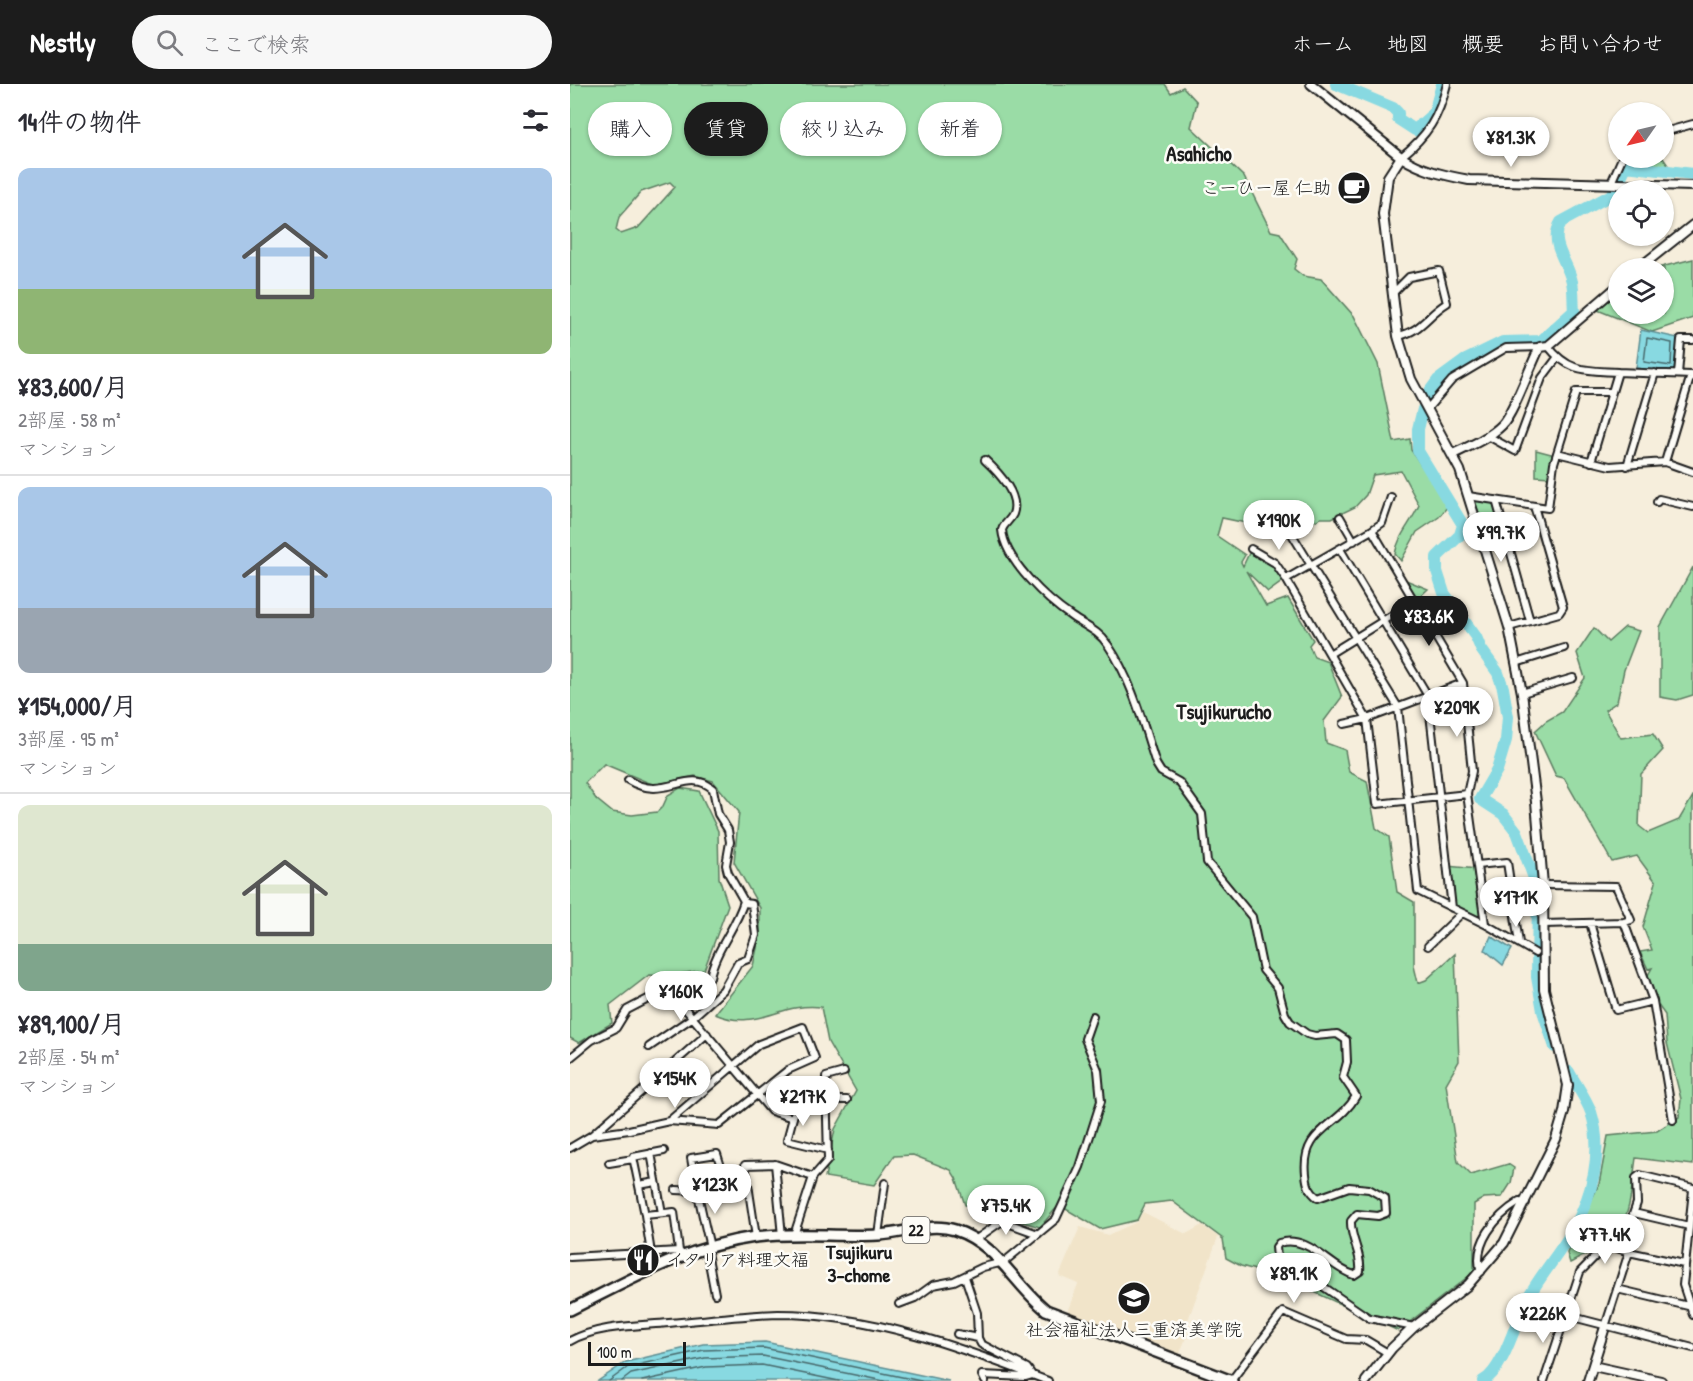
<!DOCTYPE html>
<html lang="ja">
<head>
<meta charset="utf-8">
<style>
	:root { --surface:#fff; --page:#f7f7f7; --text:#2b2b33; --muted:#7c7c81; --line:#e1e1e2; --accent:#1c1c1c }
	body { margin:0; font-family:"Patrick Hand","Klee One",sans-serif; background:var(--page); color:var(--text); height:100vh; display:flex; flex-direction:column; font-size:22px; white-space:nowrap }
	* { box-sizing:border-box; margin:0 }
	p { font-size:20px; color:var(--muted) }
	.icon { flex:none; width:33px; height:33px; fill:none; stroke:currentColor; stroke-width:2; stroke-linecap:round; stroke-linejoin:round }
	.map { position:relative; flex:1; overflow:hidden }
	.panel { display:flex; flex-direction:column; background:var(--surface); width:570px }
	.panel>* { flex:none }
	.banner { position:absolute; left:18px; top:18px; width:570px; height:54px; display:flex; gap:12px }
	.needle { width:39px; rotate:236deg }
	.tools { position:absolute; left:1038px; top:18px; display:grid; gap:12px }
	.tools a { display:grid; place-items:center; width:66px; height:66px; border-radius:50%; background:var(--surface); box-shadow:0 2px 4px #0004; font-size:30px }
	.scale { position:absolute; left:18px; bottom:15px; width:98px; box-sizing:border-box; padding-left:6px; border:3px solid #1c1c1c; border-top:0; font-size:16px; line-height:21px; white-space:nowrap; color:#1c1c1c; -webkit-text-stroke:4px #fdfcf7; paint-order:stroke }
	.price { position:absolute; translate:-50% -51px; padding:0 14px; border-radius:21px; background:#fff; color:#222; font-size:20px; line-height:39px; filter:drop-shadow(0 2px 3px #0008) }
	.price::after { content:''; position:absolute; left:50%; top:36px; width:18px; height:14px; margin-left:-9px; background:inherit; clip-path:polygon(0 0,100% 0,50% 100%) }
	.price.active { background:var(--accent); color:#fff }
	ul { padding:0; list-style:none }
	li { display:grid; align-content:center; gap:12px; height:318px; padding:0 18px }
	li+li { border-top:2px solid var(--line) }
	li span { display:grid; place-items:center; height:186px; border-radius:12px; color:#555 }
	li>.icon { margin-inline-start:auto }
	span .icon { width:108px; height:108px; fill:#fffc; stroke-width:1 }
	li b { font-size:26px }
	h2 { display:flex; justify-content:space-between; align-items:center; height:72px; padding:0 18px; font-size:26px }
	.tag { padding:0 21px; border-radius:27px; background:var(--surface); box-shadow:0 2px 4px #0004; font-size:21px; line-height:54px }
	.tag.active { background:var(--accent); color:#fff }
	header { display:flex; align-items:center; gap:36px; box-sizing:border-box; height:84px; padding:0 30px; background:var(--accent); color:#fff }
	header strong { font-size:28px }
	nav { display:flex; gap:33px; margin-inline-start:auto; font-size:21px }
	.search { width:420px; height:54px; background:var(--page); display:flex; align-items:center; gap:15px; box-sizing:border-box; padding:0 21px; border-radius:33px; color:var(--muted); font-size:22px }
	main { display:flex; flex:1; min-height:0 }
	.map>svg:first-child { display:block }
</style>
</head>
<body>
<header>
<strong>Nestly</strong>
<div class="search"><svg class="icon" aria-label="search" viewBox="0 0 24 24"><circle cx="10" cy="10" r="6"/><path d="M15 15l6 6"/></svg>ここで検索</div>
<nav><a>ホーム</a><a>地図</a><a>概要</a><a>お問い合わせ</a></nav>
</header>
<main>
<section class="panel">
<h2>14件の物件<svg class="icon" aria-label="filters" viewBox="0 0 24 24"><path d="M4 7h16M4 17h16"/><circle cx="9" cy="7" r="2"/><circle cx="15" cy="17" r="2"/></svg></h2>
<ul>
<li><span style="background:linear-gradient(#a9c7e8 65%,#8fb573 0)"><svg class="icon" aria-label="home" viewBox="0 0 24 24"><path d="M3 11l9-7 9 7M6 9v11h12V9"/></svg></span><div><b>¥83,600/月</b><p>2部屋 · 58 m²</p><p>マンション</p></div></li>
<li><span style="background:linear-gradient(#a9c7e8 65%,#9aa5b1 0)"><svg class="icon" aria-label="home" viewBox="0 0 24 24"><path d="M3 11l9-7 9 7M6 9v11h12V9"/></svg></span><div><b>¥154,000/月</b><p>3部屋 · 95 m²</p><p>マンション</p></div></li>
<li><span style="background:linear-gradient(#dfe7d0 75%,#7fa58c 0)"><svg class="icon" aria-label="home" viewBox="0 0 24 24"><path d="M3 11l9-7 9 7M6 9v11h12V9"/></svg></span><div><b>¥89,100/月</b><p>2部屋 · 54 m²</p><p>マンション</p></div></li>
</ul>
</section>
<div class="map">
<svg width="1123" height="1297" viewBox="0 0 1123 1297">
	<rect width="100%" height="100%" fill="#f6eedc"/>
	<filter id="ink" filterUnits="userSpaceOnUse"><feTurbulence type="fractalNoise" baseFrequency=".0167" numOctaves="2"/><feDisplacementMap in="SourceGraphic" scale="12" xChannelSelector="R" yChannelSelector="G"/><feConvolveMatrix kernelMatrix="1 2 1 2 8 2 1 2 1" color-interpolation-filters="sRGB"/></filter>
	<g filter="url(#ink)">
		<!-- built -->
		<path fill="#f1e4c9" d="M573,1128L616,1150L632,1141L648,1153L618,1236L619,1246L609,1272L497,1228L508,1200L489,1192L510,1143L538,1151L567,1138Z"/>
		<!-- green -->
		<path fill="#9adca6" stroke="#5b7c61" stroke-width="1.5" fill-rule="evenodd" d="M0,0H595L601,9L613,3L627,18L621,43L674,93L701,147L710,149L727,175L724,185L733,192L751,195L784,232L808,280L824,358L840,355L841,366L878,422L869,433L847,448L831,477L825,470C829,449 841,440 849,421L831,387L803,391L796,411L785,423L762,434H751L727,445L700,444L652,434L647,452L675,471L671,478L673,482L681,465L702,477L716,495L698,508L676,487L696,522L718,514L743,556L739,561L744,573L758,578L772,613L754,637L756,659L775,666L779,688L797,697L806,744L819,753L827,808L844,818V882L848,899L856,896L885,870L889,977L876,1000L888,1078L901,1091L938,1080L944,1084L941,1099L932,1113L914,1114L904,1120V1188L828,1247L714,1194L671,1182L656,1174L653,1155L602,1117L575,1120L567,1136L530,1145L489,1121L470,1143L395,1121L386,1094L381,1086L343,1071L324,1072L304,1101L255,1093L265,1045L286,1007L258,958L251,923C209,918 187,948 145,930L183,882L190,851V824L164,778L169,728L143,697L125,692L84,701L34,680L15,699L26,715L42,728L62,731L87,728L93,722L98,711L110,704L129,707L148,747L149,794L158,821L134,886L97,892L79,891L40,921L42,939L9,959L0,954ZM100,98L105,103L68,144L51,150L46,146L49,133L71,108Z
			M1081,74H1093L1100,84L1091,91L1067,88Z
			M1123,175V234L1082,248L1025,225L1048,205V230H1094V184H1087Z
			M966,366L985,371L980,393L966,392Z
			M903,412L922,417L927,431L912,437Z
			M1123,483V611L1107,616L1090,613V543Z
			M831,494L858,505L845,517Z
			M1055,543L1069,547L1054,586L1047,618L1035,626L1051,654L1083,650L1093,666L1071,690L1069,742L1078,749L1109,736L1123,712V1081L1066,1074C1057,1139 1061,1147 1000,1179L997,1169L1029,1100L1038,1052L1087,1047L1109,1033L1111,1015L1097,959L1095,931L1073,900L1082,884L1078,885L1070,868L1082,866L1073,843L1086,798L1067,772L1042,778L994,694L986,692L965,647L976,637L992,628L1015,594L1007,569L1024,544L1038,558Z
			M877,782L907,785L915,840L882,824Z"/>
		<!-- water -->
		<path fill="#88d9e1" stroke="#5d8d92" stroke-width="1.5" d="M1071,246L1108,254V290L1066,284Z
			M921,852L942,865L933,881L915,866Z
			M195,1258L379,1297H28L56,1278L133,1260Z"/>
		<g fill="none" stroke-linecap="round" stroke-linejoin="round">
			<!-- shore -->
			<path stroke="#47686b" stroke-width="1.5" d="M1077,254L1102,259L1101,282L1074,278Z
				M39,1297L58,1283L134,1266L194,1264L351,1297
				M52,1297L61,1290L135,1274L193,1272L314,1297
				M72,1297L136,1283L192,1281L269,1297"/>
			<!-- river -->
			<path stroke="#88d9e1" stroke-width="12" d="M766,0L823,24L828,29V35L845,46L864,29L872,0
				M857,311L868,296L894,277L933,258L971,257L1004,227C1003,218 1004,207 1002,198C998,177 978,160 991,138L1043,110L1056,82L1123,90
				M853,325L848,345V367L893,441L890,451L867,473V487L874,509L906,553L911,565L928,589L933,604L938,633L936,656L927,686L910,715L933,730L947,748L968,805L967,893L973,927L985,963
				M913,1297C932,1288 945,1241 954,1221C967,1195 987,1173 1002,1148C1022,1113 1034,1068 1021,1028C1016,1014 1006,1001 999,988"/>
			<!-- minor casing -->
			<g stroke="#1c1c1c" stroke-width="10">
				<path id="minor" d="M1094,48L1123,40
					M831,73C858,51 869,33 877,0
					M1041,99L1052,74
					M822,210L839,193L869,187L877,219C857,231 852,247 828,252
					M1048,288L1121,291L1095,378
					M1108,290L1111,256H1123
					M858,324L882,296L936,264L970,263
					M918,352L945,367L972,294L987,274
					M987,369L1040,382L1095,378L1123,388
					M415,376C428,388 450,411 443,430C440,437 434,439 432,446C435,477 477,516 502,533C515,542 529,547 538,561C562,596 573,640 586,680L591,688L609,698L632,730L637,778L682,833L693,886L708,904L715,930L720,938L737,950L745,952L767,950L776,956L777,978L773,993L786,1012C768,1044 731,1045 736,1090C737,1101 739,1107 748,1114L779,1103L799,1105L815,1114L816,1129L808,1132L787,1130L781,1137C780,1155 792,1169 790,1187L784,1191C759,1184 740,1150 709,1159L706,1163L707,1174L732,1193L748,1199L799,1234L844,1243
					M1021,378L1042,308
					M1057,382L1085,289
					M898,412L978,424L984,379L1006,308H1042L1048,288C1016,286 999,289 978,262
					M926,416L960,537
					M1087,418L1089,415L1123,423
					M770,433L784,457
					M802,446L812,439L821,413
					M723,452L828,623L848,807L915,840L965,869
					M681,465L705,479L716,495
					M770,465L858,612L882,824
					M939,543L989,529L993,523L964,422
					M761,569L845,517
					M946,579L994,564
					M952,609L1003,594
					M774,640L797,635L893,599
					M897,710L807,720L797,635L716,495L802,446L893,599L902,687L897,710L915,840
					M907,781L937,778L949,859
					M973,801L1046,802L1061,836L1054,838
					M1020,839L1046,926L1083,917
					M973,840L1054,838L1083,917L1103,1036
					M858,862L892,829
					M97,907L102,909L201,1027L223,1034
					M79,963L123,933L153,906L168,879L178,875L186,851L182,820L174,819
					M0,974L22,956L46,944L57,926L103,902L140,893C145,866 166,844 174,817L158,789L156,781L160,758L158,746L148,730L143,705C118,682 95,719 58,696
					M22,1051L59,1046L99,1037L149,1041L218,986L245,974L233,943L189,960L99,1037
					M0,1064L22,1051L137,950
					M258,1066L217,1056L228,1015L277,1016
					M94,1067L63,1073L75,1131L104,1128L109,1167L113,1171
					M81,1069L92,1129
					M39,1079L63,1075
					M205,1080L212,1152
					M124,1092L151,1091L152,1086L147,1070L121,1074C126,1104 133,1133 140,1163
					M69,1101L86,1098
					M106,1106L127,1107
					M1123,1106L1113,1201L1123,1231
					M1064,1129L1119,1142
					M75,1131L81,1169
					M224,1151L243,1093L258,1076L256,993L274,988
					M308,1151L315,1099
					M186,1153L175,1081L205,1080L243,1093
					M405,1156L432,1137L468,1150
					M1038,1161L1059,1168
					M136,1163L145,1210
					M0,1173L109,1167
					M911,1188C902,1160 926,1132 949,1118L956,1119
					M395,1193L407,1229L408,1254L411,1260L457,1284L462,1291L455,1293L412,1291L415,1297
					M1047,1205L1118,1222
					M329,1220L345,1214L363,1201L384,1197L413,1183L434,1178L486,1135L510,1083L531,1017L528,986L515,955L523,932
					M995,1231L1123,1264
					M1035,1243L1059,1168L1114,1180
					M387,1250L408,1254
					M0,1257C29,1241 67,1242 99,1239C135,1236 172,1231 208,1230C302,1230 392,1264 478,1297
					M661,1297L713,1228L776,1255L796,1256L818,1269
					M974,1297L1010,1188L1061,1136L1067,1119L1066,1094L1070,1091L1123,1104"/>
			</g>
			<!-- tertiary casing -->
			<g stroke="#1c1c1c" stroke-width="12">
				<path id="tertiary" d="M741,0L831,73C853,87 873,91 899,96L1123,102
					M1069,184L1123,141
					M883,370C900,362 919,354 932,341C944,329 960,282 970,263L978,262L1048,202
					M1023,1282L1091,1297
					M796,1297L822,1264L844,1243L898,1201L934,1159L986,1055L994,1028L998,1001L974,905L973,801L966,718L952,609L939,543L890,386L841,295L828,252L813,130L818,93L831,73
					M1018,1297L1035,1243"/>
			</g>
			<!-- primary casing -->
			<g stroke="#1c1c1c" stroke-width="14">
				<path id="primary" d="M0,1226C60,1196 118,1162 185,1153C226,1148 268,1153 308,1151C333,1150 360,1138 385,1146C427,1160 444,1200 476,1226L662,1297"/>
			</g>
			<!-- minor -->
			<use href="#minor" stroke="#fdfcf7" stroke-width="6"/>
			<!-- tertiary -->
			<use href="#tertiary" stroke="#fdfcf7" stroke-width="8"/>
			<!-- primary -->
			<use href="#primary" stroke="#fdfcf7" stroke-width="9"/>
		</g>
	</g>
	<!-- icons -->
	<defs>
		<g id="cafe-disc" transform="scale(1.725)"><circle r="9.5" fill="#1c1c1c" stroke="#fdfcf7"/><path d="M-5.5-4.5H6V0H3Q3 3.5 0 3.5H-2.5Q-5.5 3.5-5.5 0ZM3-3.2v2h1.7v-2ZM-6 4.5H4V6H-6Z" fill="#fff"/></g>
		<g id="restaurant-disc" transform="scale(1.725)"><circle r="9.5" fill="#1c1c1c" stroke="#fdfcf7"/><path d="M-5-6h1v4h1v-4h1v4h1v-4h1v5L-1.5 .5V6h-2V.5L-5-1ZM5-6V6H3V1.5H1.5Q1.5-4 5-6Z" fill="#fff"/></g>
		<g id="school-disc" transform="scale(1.725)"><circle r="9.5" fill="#1c1c1c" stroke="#fdfcf7"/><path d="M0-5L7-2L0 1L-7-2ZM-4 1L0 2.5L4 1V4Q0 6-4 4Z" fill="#fff"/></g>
	</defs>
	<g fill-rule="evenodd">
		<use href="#cafe-disc" x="784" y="104"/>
		<use href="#restaurant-disc" x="73" y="1176"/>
		<use href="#school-disc" x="564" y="1214"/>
	</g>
	<g text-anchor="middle" stroke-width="5" stroke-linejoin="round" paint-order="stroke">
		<!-- shield labels -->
		<rect fill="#fdfcf7" stroke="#605f5e" stroke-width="1.5" x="332.5" y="1133" width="27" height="26" rx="4.5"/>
		<g font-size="16" font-weight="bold" fill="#1c1c1c">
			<text x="346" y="1152">22</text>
		</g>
		<!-- poi labels -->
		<g font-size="18" fill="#1c1c1c" stroke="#fdfcf7" text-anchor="end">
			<text x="761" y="110">こーひー屋 仁助</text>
			<text x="96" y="1182" text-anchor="start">イタリア料理文福</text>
			<text x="564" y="1252" text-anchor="middle">社会福祉法人三重済美学院</text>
		</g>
		<!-- neighbourhood labels -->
		<g font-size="20" font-weight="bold" fill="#1c1c1c" stroke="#fdfcf7">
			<text x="289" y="1175">Tsujikuru<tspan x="289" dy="23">3-chome</tspan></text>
		</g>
		<!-- quarter labels -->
		<g font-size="21" font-weight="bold" fill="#1c1c1c" stroke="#fdfcf7">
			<text x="629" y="77">Asahicho</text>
			<text x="654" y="635">Tsujikurucho</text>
		</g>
	</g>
</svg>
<div class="tools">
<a><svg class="needle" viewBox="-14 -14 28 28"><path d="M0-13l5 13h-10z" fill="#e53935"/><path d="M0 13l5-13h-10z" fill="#7c7c81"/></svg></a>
<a><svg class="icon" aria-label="locate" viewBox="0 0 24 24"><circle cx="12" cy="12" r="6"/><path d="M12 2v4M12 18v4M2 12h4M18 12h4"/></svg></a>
<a><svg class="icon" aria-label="layers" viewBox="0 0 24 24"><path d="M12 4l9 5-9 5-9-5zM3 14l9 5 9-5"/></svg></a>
</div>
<div class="scale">100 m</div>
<b class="price" style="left:941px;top:84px">¥81.3K</b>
<b class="price" style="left:709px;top:467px">¥190K</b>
<b class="price" style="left:931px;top:479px">¥99.7K</b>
<b class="price active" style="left:859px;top:563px">¥83.6K</b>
<b class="price" style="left:887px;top:654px">¥209K</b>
<b class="price" style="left:946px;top:844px">¥171K</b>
<b class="price" style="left:111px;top:938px">¥160K</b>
<b class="price" style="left:105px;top:1025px">¥154K</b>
<b class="price" style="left:233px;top:1043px">¥217K</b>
<b class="price" style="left:145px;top:1131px">¥123K</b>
<b class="price" style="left:436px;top:1152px">¥75.4K</b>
<b class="price" style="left:1035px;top:1181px">¥77.4K</b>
<b class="price" style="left:724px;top:1220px">¥89.1K</b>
<b class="price" style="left:973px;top:1260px">¥226K</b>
<div class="banner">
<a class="tag">購入</a>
<a class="tag active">賃貸</a>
<a class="tag">絞り込み</a>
<a class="tag">新着</a>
</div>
</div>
</main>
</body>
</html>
